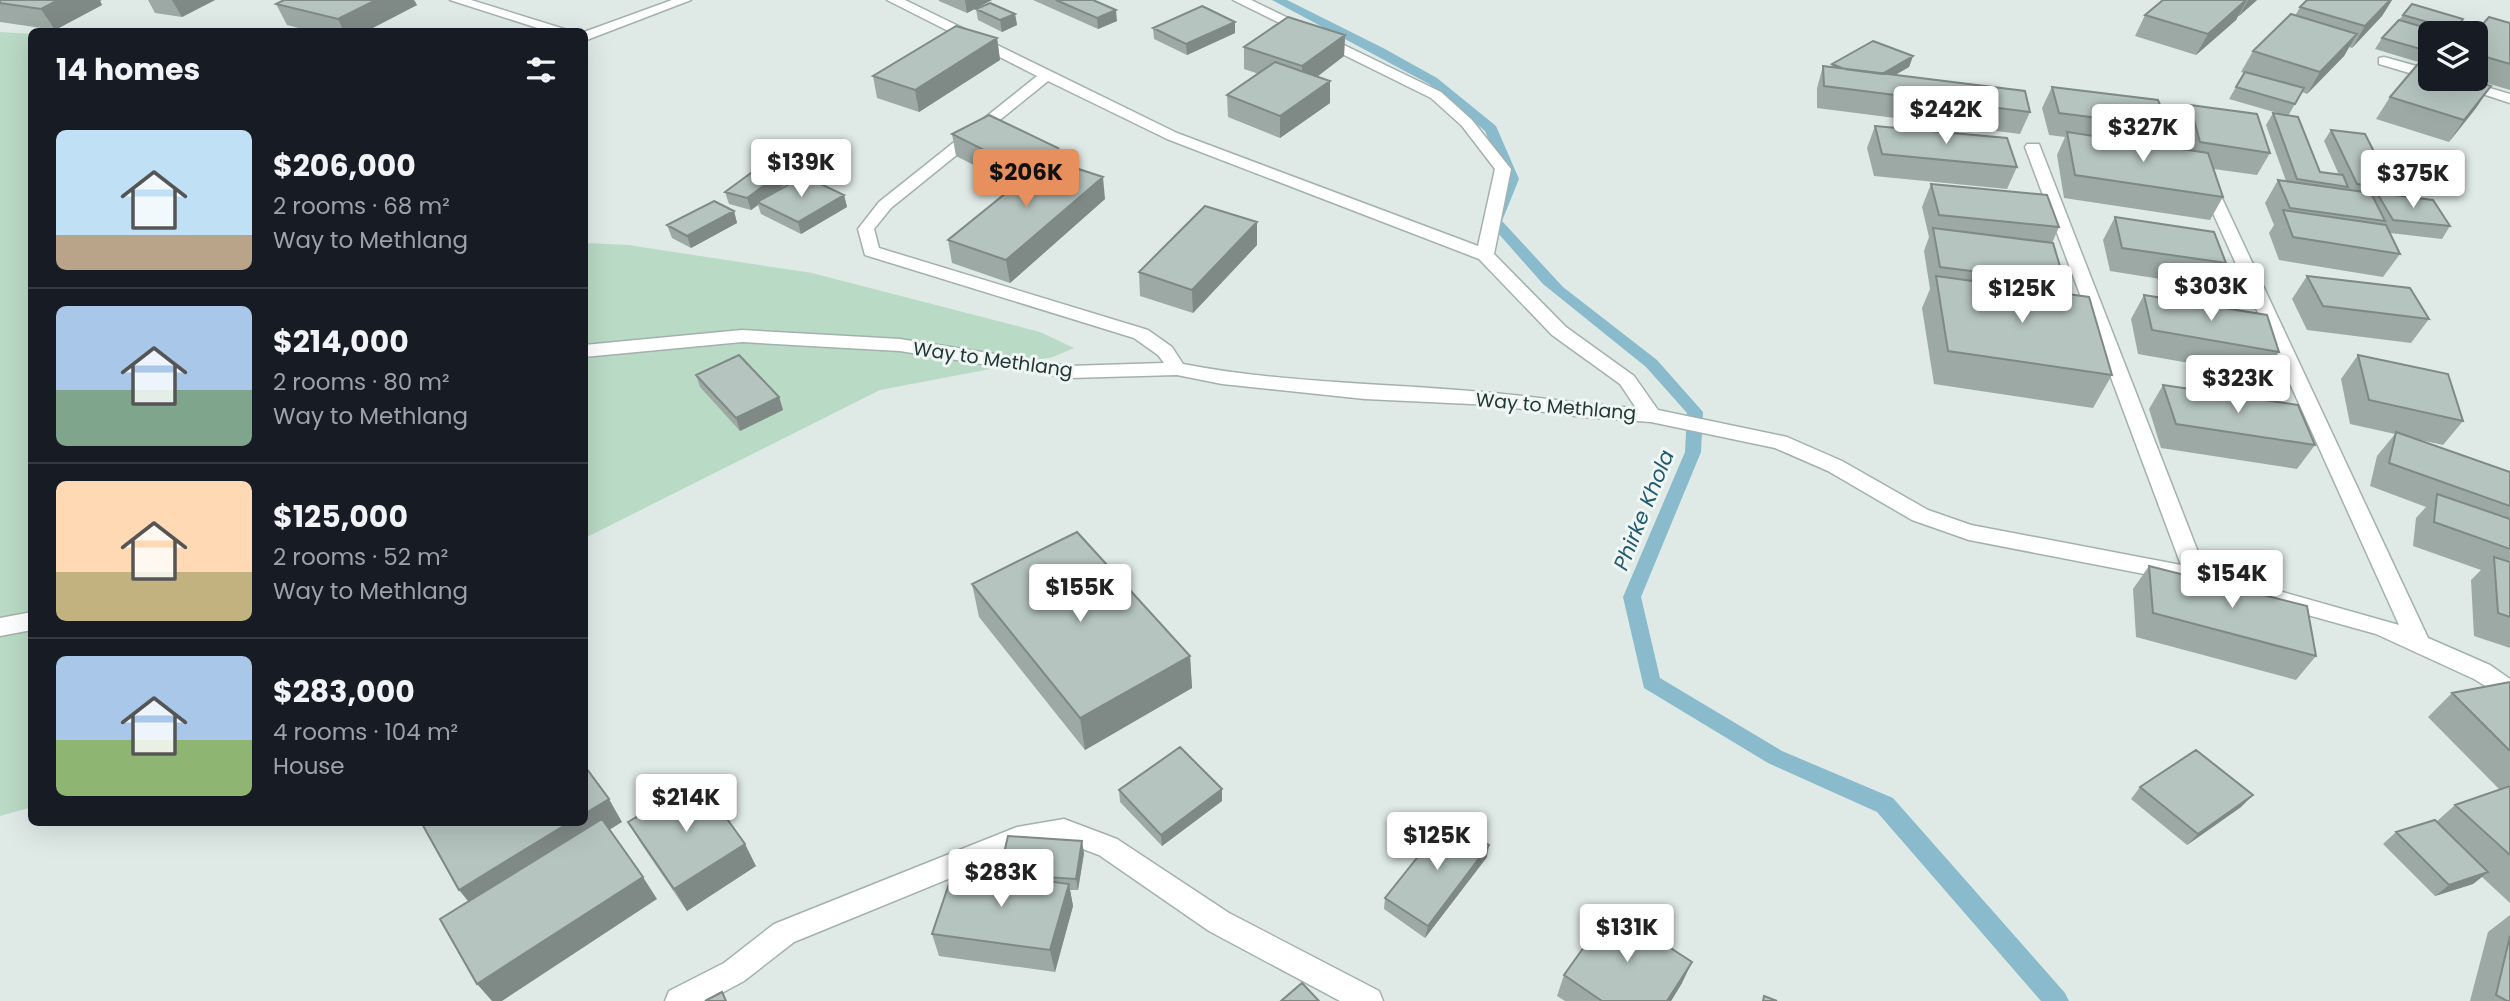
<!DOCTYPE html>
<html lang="en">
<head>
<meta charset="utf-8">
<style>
	:root { --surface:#171b24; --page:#20242c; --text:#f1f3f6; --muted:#9ea1a6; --line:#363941; --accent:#e88f5e }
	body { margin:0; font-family:Poppins,sans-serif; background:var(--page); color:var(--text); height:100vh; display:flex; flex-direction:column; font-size:26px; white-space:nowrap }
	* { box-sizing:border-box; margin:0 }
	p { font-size:23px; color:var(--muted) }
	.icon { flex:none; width:38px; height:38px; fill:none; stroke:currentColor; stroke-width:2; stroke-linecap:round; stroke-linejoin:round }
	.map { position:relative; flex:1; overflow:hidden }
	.details { position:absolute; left:28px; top:28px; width:560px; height:798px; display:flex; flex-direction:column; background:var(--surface); border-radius:10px; box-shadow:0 7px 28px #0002 }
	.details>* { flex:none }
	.tools { position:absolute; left:2418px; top:21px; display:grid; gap:14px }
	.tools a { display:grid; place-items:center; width:70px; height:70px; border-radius:10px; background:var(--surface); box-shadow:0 7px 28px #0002; font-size:35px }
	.price { position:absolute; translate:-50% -60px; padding:0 16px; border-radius:7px; background:#fff; color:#222; font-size:23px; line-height:46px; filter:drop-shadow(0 2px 4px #0008) }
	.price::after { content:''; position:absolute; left:50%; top:42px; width:21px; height:16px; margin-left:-10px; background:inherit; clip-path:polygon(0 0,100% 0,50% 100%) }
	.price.current { background:var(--accent); color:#111 }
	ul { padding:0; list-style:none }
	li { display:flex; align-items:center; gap:21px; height:175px; padding:0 28px }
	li+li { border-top:2px solid var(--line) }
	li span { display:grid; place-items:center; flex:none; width:196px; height:140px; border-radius:10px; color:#555 }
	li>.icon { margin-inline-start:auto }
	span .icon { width:84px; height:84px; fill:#fffc; stroke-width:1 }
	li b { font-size:30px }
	h2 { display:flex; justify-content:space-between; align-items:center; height:84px; padding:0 28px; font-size:30px }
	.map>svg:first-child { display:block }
</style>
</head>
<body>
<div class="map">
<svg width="2510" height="1001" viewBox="0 0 2510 1001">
	<rect width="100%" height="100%" fill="#dfeae6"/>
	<!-- green -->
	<path fill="#b9dac5" d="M0,32L32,34V807L0,816Z
		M585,243L628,245L812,273L1040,332L1074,348L1053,357L880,390L585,538Z"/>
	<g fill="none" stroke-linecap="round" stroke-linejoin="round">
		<!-- stream -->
		<path fill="#8abbcc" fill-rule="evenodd" d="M1272,0H1287L1385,49L1437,78L1496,126L1519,179L1502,221L1563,287L1657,360L1703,412L1701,452L1641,597L1660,678L1782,751L1893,798L2065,993L2069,1001H2041L1877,812L1768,763L1644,688L1623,597L1685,452L1687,413L1646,367L1543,284L1490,224L1488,221L1505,179L1485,131L1429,84Z"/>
		<!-- street casing -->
		<g stroke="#a3b1ad" stroke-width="3">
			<path id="street" d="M450,0H471L574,32H550Z
				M672,0H691L584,41V32Z
				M887,0H905L1177,133L1478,246L1495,169L1462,126L1431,98L1233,0H1251L1441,92L1472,120L1511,169L1494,254L1566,327L1634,376L1658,410L1787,437L1842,461L1928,510L1971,525L2181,565L2025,147L2027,144H2039L2205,570L2399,625L2199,182L2207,177L2213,179L2428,638L2490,665L2510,679V701L2474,679L2376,634L2196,584L1969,540L1912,520L1828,471L1775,448L1651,422L1583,417L1492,405L1365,399L1222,384L1177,375L1069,378L900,351L742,342L584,357V345L742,330L900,339L1069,366L1164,363L1158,355L1134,338L865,255L858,229L879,202L1037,76ZM1048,81L1167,139L1479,259L1552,335L1620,384L1636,408C1588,405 1540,397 1492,393C1389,383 1286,384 1183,364L1172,347L1148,330L879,248L874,229L891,208Z
				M2384,57L2431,70V79H2433L2426,78L2379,64V58Z
				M2437,79H2459L2510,94V103Z
				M32,612V630L0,636V618Z
				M1064,819L1117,839L1229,913L1379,991L1383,1001H1340L1209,931L1099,855L1064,842L1019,850L794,942L744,981L707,1001H665L669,991L724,963L774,924L1017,827Z"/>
		</g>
		<!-- street -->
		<use href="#street" fill="#fff" fill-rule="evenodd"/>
	</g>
	<!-- wall -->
	<path fill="#9ca9a4" d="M0,0L100,1L102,5L55,30L0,22Z
		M148,0H215L182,17L155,13Z
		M284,0H414L417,5L365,32H314L287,25L276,4Z
		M939,0H992L967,13L939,1Z
		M1033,0H1093L1117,21L1098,29Z
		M2163,0H2257L2239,16H2238L2236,20L2196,55L2135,36L2145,15Z
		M2307,0H2392L2382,16L2352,48L2349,47L2344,56L2307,94L2302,92L2288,116L2320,172L2339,175L2324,141L2331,130L2393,189L2390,194L2450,226L2442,239L2390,233L2400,254L2383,277L2279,260L2269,233L2274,225L2265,203L2278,180L2286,181L2266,125L2273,113L2288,116L2229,99L2244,73L2241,72L2253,51L2295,16L2300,7Z
		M976,9L1015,14L1017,25L1002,32L978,20Z
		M2403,15L2463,19L2454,33H2431V57L2425,64L2375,49L2382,38L2399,20Z
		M2510,23V90L2473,79H2476V33Z
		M1153,28L1235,33L1187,55L1154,39Z
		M1345,35L1344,56L1317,77L1330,81V103L1280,138L1228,117L1227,95L1259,74L1244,69V47Z
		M997,38L1000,60L919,112L877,98L873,76Z
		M1913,56L1909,67L1895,75L2030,112L2020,134L1817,108V88L1823,66L1831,67L1832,64Z
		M2052,87L2169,127L2159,146L2184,149L2178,127L2190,105L2270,153L2257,175L2214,169L2223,197L2210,220L2064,198L2057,155L2065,137L2049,135L2042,108Z
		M2390,97L2476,108L2449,142L2376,119Z
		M1875,126L2017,167L2007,189L1874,176L1867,148Z
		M952,134L1060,163L1105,199L1010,283L952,263L948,240L1015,186L956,156Z
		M788,182L775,192L844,195L847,207L801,234L761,214L758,205L751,210L729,204L725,192Z
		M1931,184L2059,227L2052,243L2065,283L2060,293L2112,375L2093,408L1934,384L1922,308L1930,289L1924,251L1929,237L1922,207Z
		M734,211L737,223L691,248L672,238L667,225Z
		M2115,217L2226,263L2211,287L2110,271L2103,240Z
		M1257,245L1193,313L1140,296L1139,272Z
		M2307,276L2429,319L2411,343L2307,330L2292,299Z
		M2144,295L2279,352L2263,376L2138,354L2131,319Z
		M2358,355L2463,421L2443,445L2412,438L2510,472V648L2474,636L2471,580L2481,570L2413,546L2416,518L2426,507L2370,486L2377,456L2395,434L2350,424L2341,379Z
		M696,375L779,397L783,410L740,431L700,387Z
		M2163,385L2315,445L2297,469L2161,448L2149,409Z
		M2149,566L2316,656L2296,680L2136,637L2133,589Z
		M972,584L1190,656L1192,688L1085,750L979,617Z
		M2510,682V903L2482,877L2473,884L2435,896L2383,844L2396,832L2436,822L2455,805L2499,789L2428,717L2452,693Z
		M2140,787L2241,807L2187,845L2131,799Z
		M1222,789V801L1162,846L1120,802L1119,790Z
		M628,822L756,866L687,911L642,845Z
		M1084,853L1078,890H1070L1073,906L1055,972L939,956L932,934L999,875V874Z
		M1487,857L1425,938L1384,909L1385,898Z
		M2510,915V1001H2470L2488,932Z
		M1564,975L1682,983L1671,1001H1565L1557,996Z"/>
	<!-- shaded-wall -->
	<path fill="#7f8986" d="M58,0H102L100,1L102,5L55,30L41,9Z
		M172,0H215L182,17Z
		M376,0H414L417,5L365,32H344L338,19Z
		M965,0H992L967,13Z
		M2247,0L2236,20L2196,55L2208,34Z
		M2248,0H2257L2239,16Z
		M2390,0H2392L2382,16L2352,48L2365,26Z
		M1116,10L1117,21L1098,29L1097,18Z
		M1015,14L1017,25L1002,32L1000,20Z
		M1235,22V33L1187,55L1186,44Z
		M2357,34L2344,56L2307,94L2320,72Z
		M1345,35L1344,56L1302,88V66Z
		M997,38L1000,60L919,112L915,90Z
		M1913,56L1909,67L1867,91L1871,80Z
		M1330,81V103L1280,138V116Z
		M2491,86L2476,108L2449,142L2464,120Z
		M1058,148L1061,171L1025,191L1022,169Z
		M785,170L788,182L760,203L757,202L758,205L751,210L747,198Z
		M1103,177L1105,199L1010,283L1006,260Z
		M844,195L847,207L801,234L798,222Z
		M734,211L737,223L691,248L687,236Z
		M1257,222V245L1193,313L1192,290Z
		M779,397L783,410L740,431L736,418Z
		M1190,656L1192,688L1085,750L1080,718Z
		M1222,789V801L1162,846L1161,835Z
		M2253,795L2241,807L2187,845L2198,834Z
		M609,799L622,822L477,912L459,890L570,822H584V814Z
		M1082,841L1084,853L1078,890L1076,879Z
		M745,844L756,866L687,911L674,889Z
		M1489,845L1487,857L1425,938L1428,926Z
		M2488,872L2473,884L2435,896L2449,885Z
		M643,877L657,899L502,1001H492L477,984Z
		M1069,884L1073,906L1055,972L1050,950Z
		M1692,962L1682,983L1671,1001H1667Z"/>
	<!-- building -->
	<path fill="#b5c4bf" stroke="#7f8986" stroke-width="2" d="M0,0H58L41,9L0,3Z
		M284,0H376L338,19L276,4Z
		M1056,0H1093L1116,10L1097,18Z
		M2163,0H2246L2208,34L2145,15Z
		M2307,0H2390L2365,26L2300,7Z
		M990,3L1015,14L1000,20L976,9Z
		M2412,4L2463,19L2455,30L2403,15Z
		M1202,6L1235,22L1186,44L1153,28Z
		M2291,14L2357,34L2320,72L2253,51Z
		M1288,17L1345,35L1302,66L1244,47Z
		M2489,17L2510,23V64L2476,54V33H2475Z
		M2399,20L2444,33H2431V52L2382,38Z
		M956,26L997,38L915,90L873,76Z
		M1873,41L1913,56L1882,74L1844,69L1832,64Z
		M1275,62L1330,81L1280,116L1227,95Z
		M2418,64L2431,68V79H2467L2491,86L2464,120L2390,97Z
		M1823,66L2025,91L2030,112L1824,86Z
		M2245,72L2304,88L2295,104L2236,87Z
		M2052,87L2158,100L2169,127L2059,113Z
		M2190,105L2257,114L2270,153L2200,142Z
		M2273,113L2298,117L2320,172L2343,175L2348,187L2297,179Z
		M989,115L1058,148L1022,169L952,134Z
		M1875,126L2007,138L2017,167L1882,154Z
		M2331,130L2365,134L2393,189L2357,184Z
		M2067,132L2208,153L2223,197L2075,175Z
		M1048,159L1103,177L1006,260L948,240Z
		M763,164L785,170L747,198L725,192Z
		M804,176L844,195L798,222L757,202Z
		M2278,180L2371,193L2385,221L2290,208Z
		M1931,184L2047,195L2059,227L1939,215Z
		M2377,193L2433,200L2450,226L2393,220Z
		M714,201L734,211L687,236L667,225Z
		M1205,206L1257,222L1192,290L1139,272Z
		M2283,210L2386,225L2400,254L2293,237Z
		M2115,217L2214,232L2226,263L2122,248Z
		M1933,228L2053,243L2065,283L1940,267Z
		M1936,276L2089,297L2112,375L1948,351Z
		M2307,276L2410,288L2429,319L2323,306Z
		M2144,295L2267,315L2279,352L2152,330Z
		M739,355L779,397L736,418L696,375Z
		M2358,355L2448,374L2463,421L2369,400Z
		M2163,385L2298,405L2315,445L2176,424Z
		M2396,432L2510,472V506L2389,463Z
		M2437,494L2510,519V549L2434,522Z
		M1077,532L1190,656L1080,718L972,584Z
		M2494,557L2510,562V617L2498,613Z
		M2149,566L2307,606L2316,656L2153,613Z
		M2510,682V751L2452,693Z
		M1180,747L1222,789L1161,835L1119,790Z
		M2196,750L2253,795L2198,834L2140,787Z
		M584,765L609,799L584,814Z
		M699,780L745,844L674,889L628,822Z
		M2510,786V855L2455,805Z
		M602,819L643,877L477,984L440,919Z
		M1448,819L1489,845L1428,926L1385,898Z
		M2435,820L2488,872L2449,885L2396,832Z
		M421,822H570L459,890Z
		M1008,836L1082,841L1076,879L999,874Z
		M954,869L1069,884L1050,950L932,934Z
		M1611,909L1692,962L1667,1001H1602L1564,975Z
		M2510,936V1001H2507L2496,995Z
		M1302,983L1319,1001H1281Z
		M722,992L726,1001H705Z
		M1764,996L1777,1001H1763Z"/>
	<g text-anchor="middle" stroke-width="6" stroke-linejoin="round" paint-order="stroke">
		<!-- street labels -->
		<g font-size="19" fill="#223835" stroke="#f0f6f4">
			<text transform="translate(993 359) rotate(8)" y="7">Way to Methlang</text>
			<text transform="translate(1556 406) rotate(5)" y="7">Way to Methlang</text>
		</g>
		<!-- water labels -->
		<g font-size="21" font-style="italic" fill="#205a70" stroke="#f0f6f4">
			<text transform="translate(1644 510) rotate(-68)" y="7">Phirke Khola</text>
		</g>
	</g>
</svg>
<div class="tools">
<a><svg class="icon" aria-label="layers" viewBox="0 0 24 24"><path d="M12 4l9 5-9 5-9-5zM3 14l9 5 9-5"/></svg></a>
</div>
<b class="price" style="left:1946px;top:146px">$242K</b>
<b class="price" style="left:2143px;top:164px">$327K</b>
<b class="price" style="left:801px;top:199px">$139K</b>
<b class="price current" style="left:1026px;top:209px">$206K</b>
<b class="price" style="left:2413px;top:210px">$375K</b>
<b class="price" style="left:2211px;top:323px">$303K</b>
<b class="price" style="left:2022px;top:325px">$125K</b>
<b class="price" style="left:2238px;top:415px">$323K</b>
<b class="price" style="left:2232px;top:610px">$154K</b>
<b class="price" style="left:1080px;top:624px">$155K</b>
<b class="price" style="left:686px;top:834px">$214K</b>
<b class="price" style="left:1437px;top:872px">$125K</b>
<b class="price" style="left:1001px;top:909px">$283K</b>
<b class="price" style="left:1627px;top:964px">$131K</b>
<section class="details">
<h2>14 homes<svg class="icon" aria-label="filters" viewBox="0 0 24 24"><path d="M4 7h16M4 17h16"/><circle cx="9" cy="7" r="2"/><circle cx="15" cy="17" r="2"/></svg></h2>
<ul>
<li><span style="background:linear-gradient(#bfe0f5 75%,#b9a48a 0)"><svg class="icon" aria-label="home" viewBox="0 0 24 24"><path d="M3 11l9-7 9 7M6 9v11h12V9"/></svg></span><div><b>$206,000</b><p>2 rooms · 68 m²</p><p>Way to Methlang</p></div></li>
<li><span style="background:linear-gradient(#a9c7e8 60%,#7fa58c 0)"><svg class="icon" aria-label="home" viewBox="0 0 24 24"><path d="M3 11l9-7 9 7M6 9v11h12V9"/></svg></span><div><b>$214,000</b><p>2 rooms · 80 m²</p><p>Way to Methlang</p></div></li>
<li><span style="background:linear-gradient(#ffd9b3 65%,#c2b280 0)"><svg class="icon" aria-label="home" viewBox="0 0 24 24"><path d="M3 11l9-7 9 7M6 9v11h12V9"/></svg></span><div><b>$125,000</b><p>2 rooms · 52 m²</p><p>Way to Methlang</p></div></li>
<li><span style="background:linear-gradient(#a9c7e8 60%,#8fb573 0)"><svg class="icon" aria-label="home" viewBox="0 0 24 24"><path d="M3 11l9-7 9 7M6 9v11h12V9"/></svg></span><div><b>$283,000</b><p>4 rooms · 104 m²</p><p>House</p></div></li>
</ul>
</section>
</div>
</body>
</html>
